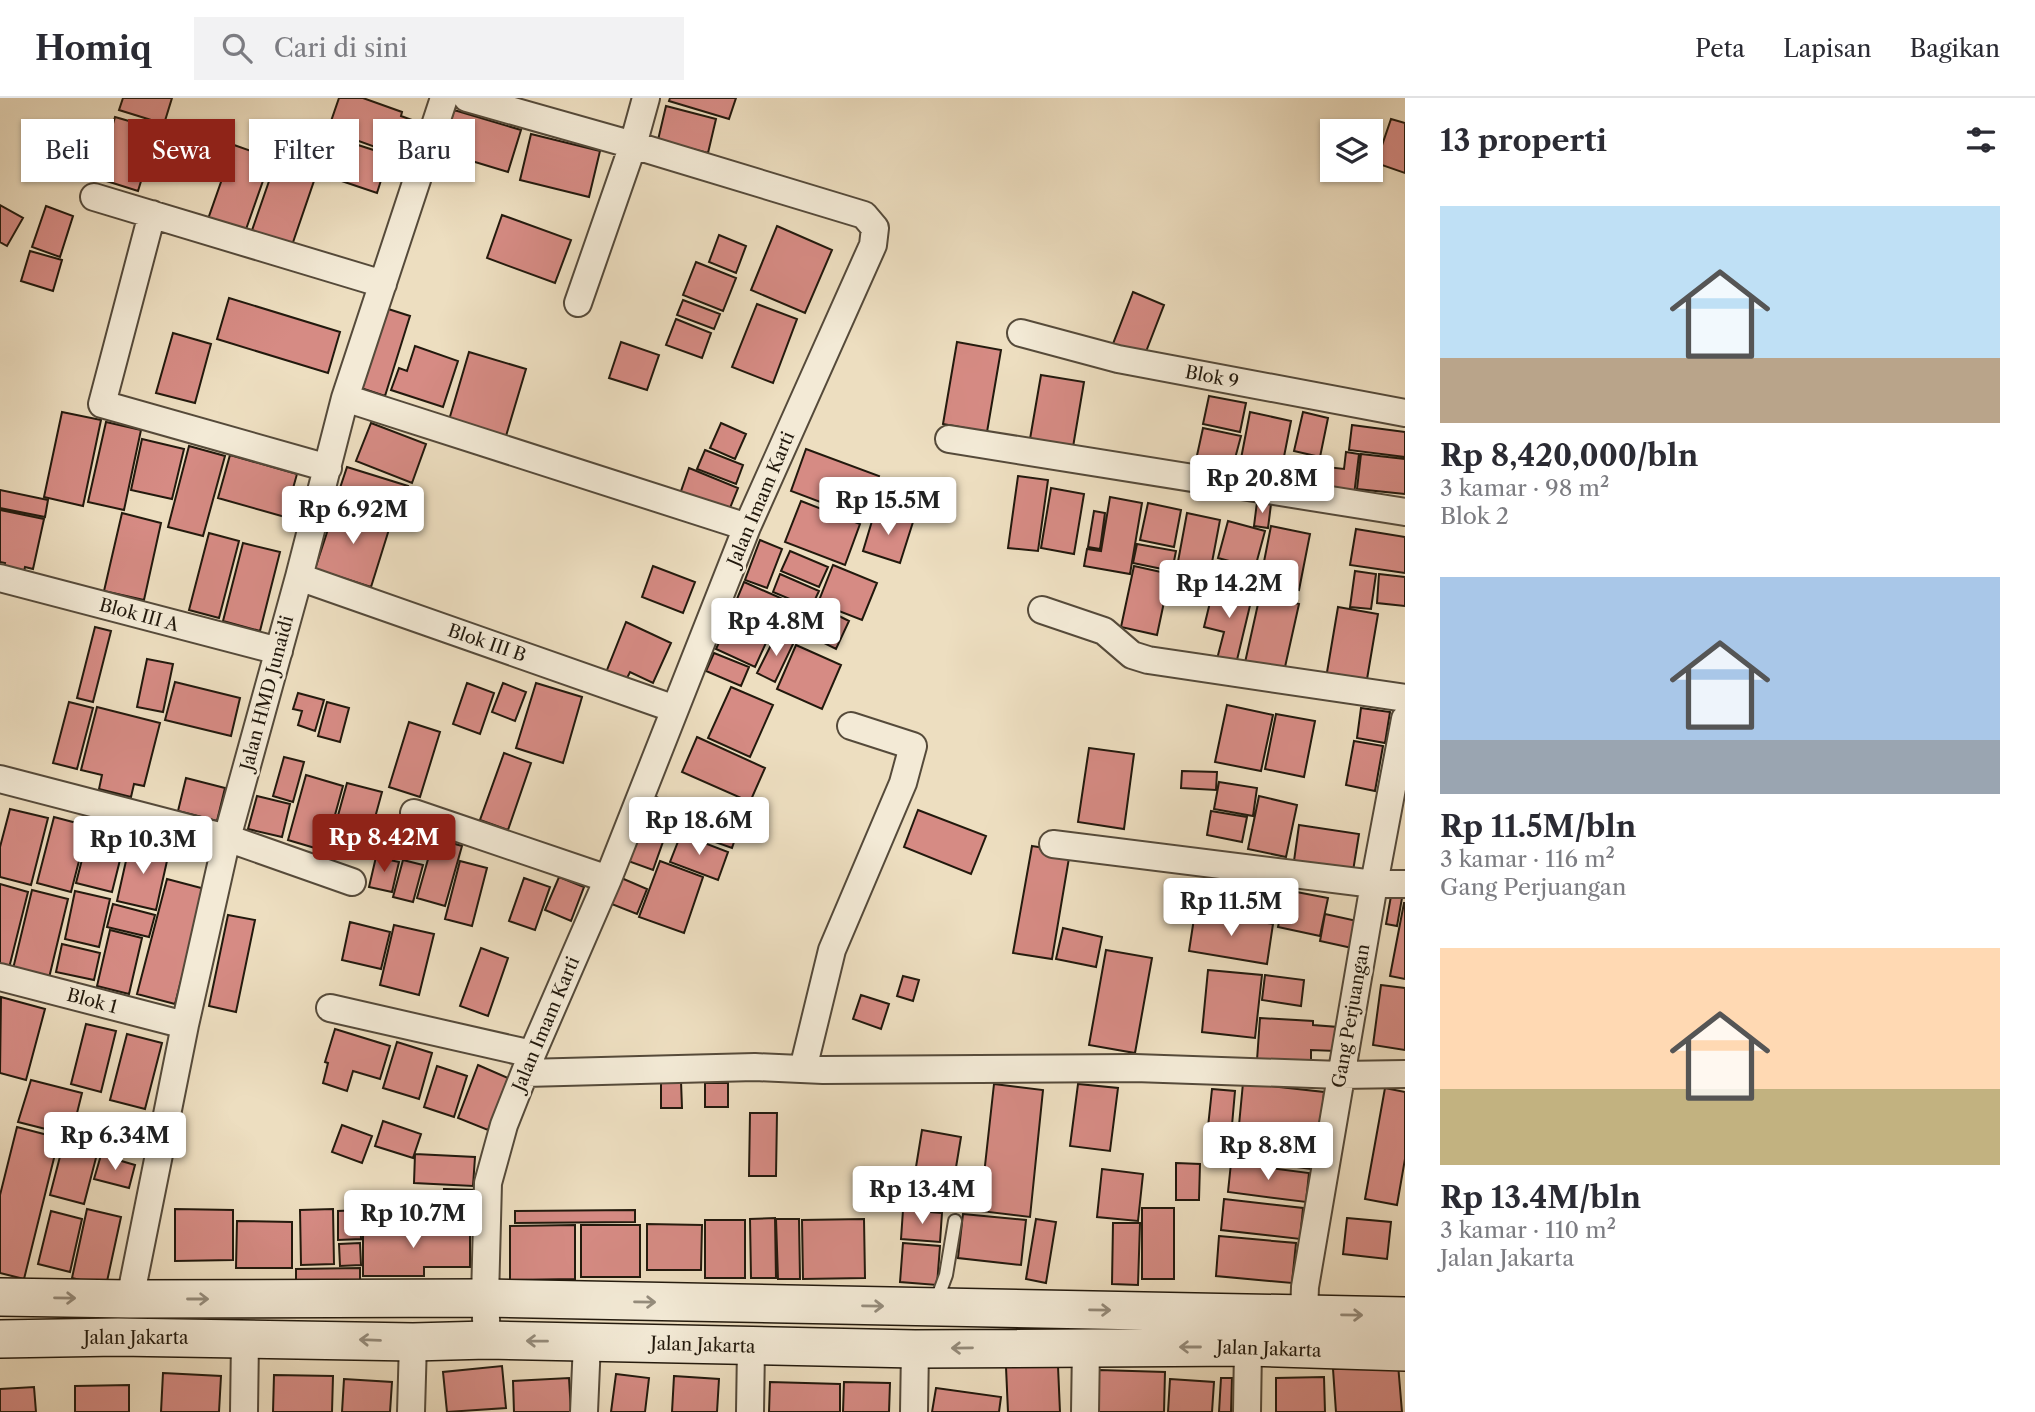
<!DOCTYPE html>
<html lang="id">
<head>
<meta charset="utf-8">
<style>
	:root { --surface:#fff; --page:#f2f2f3; --text:#2b2b33; --muted:#7c7c81; --line:#e1e1e2; --accent:#8f2418 }
	body { margin:0; font-family:"Libre Caslon Text",serif; background:var(--page); color:var(--text); height:100vh; display:flex; flex-direction:column; font-size:26px; white-space:nowrap }
	* { box-sizing:border-box; margin:0 }
	p { font-size:23px; color:var(--muted) }
	.icon { flex:none; width:38px; height:38px; fill:none; stroke:currentColor; stroke-width:2; stroke-linecap:round; stroke-linejoin:round }
	.map { position:relative; flex:1; overflow:hidden }
	.details { display:flex; flex-direction:column; background:var(--surface); width:630px }
	.details>* { flex:none }
	.guide { position:absolute; left:21px; top:21px; width:665px; height:63px; display:flex; gap:14px }
	.tools { position:absolute; left:1320px; top:21px; display:grid; gap:14px }
	.tools a { display:grid; place-items:center; width:63px; height:63px; border-radius:0px; background:var(--surface); box-shadow:0 2px 5px #0004; font-size:35px }
	.price { position:absolute; translate:-50% -60px; padding:0 16px; border-radius:7px; background:#fff; color:#222; font-size:23px; line-height:46px; filter:drop-shadow(0 2px 4px #0008) }
	.price::after { content:''; position:absolute; left:50%; top:42px; width:21px; height:16px; margin-left:-10px; background:inherit; clip-path:polygon(0 0,100% 0,50% 100%) }
	.price.current { background:var(--accent); color:#fff }
	ul { padding:0; list-style:none }
	li { display:grid; align-content:center; gap:14px; height:371px; padding:0 35px }
	li span { display:grid; place-items:center; height:217px; border-radius:0px; color:#555 }
	li>.icon { margin-inline-start:auto }
	span .icon { width:126px; height:126px; fill:#fffc; stroke-width:1 }
	li b { font-size:30px }
	h2 { display:flex; justify-content:space-between; align-items:center; height:84px; padding:0 35px; font-size:30px }
	.pill { padding:0 24px; border-radius:0px; background:var(--surface); box-shadow:0 2px 5px #0004; font-size:24px; line-height:63px }
	.pill.current { background:var(--accent); color:#fff }
	header { display:flex; align-items:center; gap:42px; box-sizing:border-box; height:98px; padding:0 35px; background:var(--surface); border-bottom:2px solid var(--line) }
	header strong { font-size:33px }
	nav { display:flex; gap:38px; margin-inline-start:auto; font-size:24px }
	.search { width:490px; height:63px; background:var(--page); display:flex; align-items:center; gap:18px; box-sizing:border-box; padding:0 24px; border-radius:0px; color:var(--muted); font-size:26px }
	main { display:flex; flex:1; min-height:0 }
	.map>svg:first-child { display:block }
</style>
</head>
<body>
<header>
<strong>Homiq</strong>
<div class="search"><svg class="icon" aria-label="search" viewBox="0 0 24 24"><circle cx="10" cy="10" r="6"/><path d="M15 15l6 6"/></svg>Cari di sini</div>
<nav><a>Peta</a><a>Lapisan</a><a>Bagikan</a></nav>
</header>
<main>
<div class="map">
<svg width="1405" height="1314" viewBox="0 0 1405 1314">
	<rect width="100%" height="100%" fill="#eddec0"/>
	<filter id="stains"><feTurbulence type="fractalNoise" baseFrequency=".00286" numOctaves="4"/><feColorMatrix values="0 0 0 0 .2 0 0 0 0 .09 0 0 0 0 .02 0 0 0 .5 -.17"/></filter>
	<radialGradient id="worn" r=".72"><stop offset=".6" stop-color="#630" stop-opacity="0"/><stop offset="1" stop-color="#630" stop-opacity=".3"/></radialGradient>
	<!-- building -->
	<path fill="#d68b84" stroke="#22190d" stroke-width="2" d="M123,0H172L164,26L119,12Z
		M339,0H363L402,14L401,18L415,23L405,50L392,45L389,54L328,32Z
		M670,0H736L729,21L669,3Z
		M666,8L716,21L708,55L658,42Z
		M454,12L521,32L508,74L442,54Z
		M115,19L157,31L138,93L97,80Z
		M1391,21L1405,25V75L1376,65Z
		M531,36L600,53L589,99L520,82Z
		M327,37L389,57L377,95L315,74Z
		M234,47L271,60L244,137L207,124Z
		M276,63L316,77L289,156L249,141Z
		M0,107L23,120L7,148L0,144Z
		M46,108L73,118L60,159L32,149Z
		M502,117L571,142L555,185L487,160Z
		M777,128L832,152L805,215L751,192Z
		M719,137L746,148L736,175L709,164Z
		M30,153L62,162L53,193L21,183Z
		M696,164L736,180L723,213L683,197Z
		M1133,194L1164,207L1142,264L1111,251Z
		M229,200L340,234L328,275L217,241Z
		M683,202L720,216L714,231L677,217Z
		M757,206L797,221L773,285L732,269Z
		M382,209L410,218L385,298L358,289Z
		M676,221L711,235L702,260L666,247Z
		M173,235L211,246L195,305L156,295Z
		M621,244L659,257L647,292L609,280Z
		M957,244L1001,252L987,334L943,326Z
		M415,248L458,263L443,309L391,292L399,270L407,273Z
		M469,254L526,271L506,338L449,322Z
		M1041,277L1084,284L1073,349L1030,341Z
		M1209,298L1246,305L1240,334L1203,326Z
		M62,314L101,322L83,408L44,399Z
		M1250,314L1291,323L1280,379L1239,371Z
		M1303,314L1328,320L1320,359L1294,353Z
		M106,324L141,332L124,412L88,404Z
		M371,325L426,346L412,385L356,363Z
		M721,325L746,336L735,361L710,350Z
		M1352,327L1405,334V359L1349,352Z
		M1203,330L1241,338L1229,383L1207,378L1209,365L1196,362Z
		M142,341L184,351L172,401L131,392Z
		M189,348L225,358L203,438L168,429Z
		M806,351L879,378L863,420L791,393Z
		M705,352L743,367L736,386L697,371Z
		M1346,354L1359,356L1354,397L1324,393L1327,369L1344,371Z
		M1361,356L1405,361V396L1357,391Z
		M230,357L297,376L285,419L218,400Z
		M1287,361L1325,370L1320,394L1281,384Z
		M347,369L408,388L398,419L337,399Z
		M689,370L738,390L728,415L680,396Z
		M1018,378L1048,382L1038,453L1008,450Z
		M1051,390L1084,396L1074,456L1041,450Z
		M0,392L48,402L45,419L0,410Z
		M1110,399L1142,405L1130,476L1084,468L1087,451L1101,453Z
		M801,403L860,426L845,467L785,444Z
		M1257,404L1271,406L1268,430L1254,428Z
		M1148,405L1181,412L1174,449L1140,442Z
		M336,407L391,425L371,489L315,471Z
		M0,412L44,421L33,471L25,469L23,478L3,474L5,465L0,464Z
		M875,413L913,424L900,465L863,453Z
		M1094,413L1105,415L1100,451L1088,449Z
		M122,415L161,425L144,502L104,493Z
		M1187,415L1220,422L1210,475L1177,469Z
		M1228,423L1265,433L1255,470L1218,460Z
		M1271,428L1310,436L1299,492L1260,484Z
		M1356,431L1405,439V475L1350,467Z
		M209,435L239,443L219,520L189,512Z
		M760,442L782,451L767,490L745,482Z
		M243,445L280,454L260,533L223,523Z
		M1137,446L1176,453L1172,473L1133,465Z
		M790,453L828,469L819,489L781,473Z
		M833,467L877,485L862,522L818,505Z
		M653,468L695,484L683,515L642,499Z
		M1134,468L1170,476L1157,537L1121,529Z
		M1355,473L1376,476L1371,511L1350,509Z
		M780,476L819,493L811,510L773,494Z
		M1379,476L1405,479V508L1377,505Z
		M744,484L810,513L798,541L732,513Z
		M1214,488L1253,495L1236,566L1217,561L1224,534L1204,529Z
		M1260,497L1299,506L1283,578L1244,569Z
		M817,507L849,523L836,551L804,535Z
		M1338,509L1378,516L1365,593L1325,586Z
		M731,518L770,536L755,569L716,551Z
		M626,524L671,545L653,585L630,574L624,586L605,577Z
		M95,529L111,533L93,604L77,600Z
		M777,535L794,544L775,584L757,575Z
		M796,547L841,567L822,611L777,591Z
		M714,555L749,569L741,588L706,573Z
		M147,561L173,566L163,614L137,609Z
		M175,584L240,600L231,638L165,622Z
		M467,585L494,595L480,636L453,626Z
		M503,585L526,594L515,623L492,614Z
		M536,585L582,599L563,665L516,650Z
		M731,589L773,607L750,659L708,640Z
		M298,595L324,602L315,633L298,627L302,613L293,611Z
		M69,604L93,610L77,671L53,665Z
		M327,604L349,610L340,644L318,638Z
		M1227,607L1273,617L1261,673L1215,664Z
		M97,609L160,625L144,688L134,686L131,699L99,691L102,677L81,672Z
		M1361,610L1390,614L1385,645L1357,640Z
		M1276,616L1315,623L1304,679L1265,671Z
		M409,624L440,634L420,699L389,689Z
		M697,639L765,670L750,704L682,674Z
		M1354,643L1383,648L1375,693L1346,687Z
		M1089,650L1134,656L1124,731L1078,724Z
		M504,655L531,665L508,732L480,722Z
		M284,659L304,664L293,704L273,698Z
		M1182,673L1217,674L1216,692L1181,690Z
		M306,677L343,688L325,753L288,742Z
		M186,680L225,690L217,723L178,713Z
		M1219,684L1257,690L1253,718L1214,711Z
		M347,685L382,694L364,760L329,750Z
		M257,698L290,706L282,739L248,731Z
		M654,698L683,711L672,735L643,723Z
		M1259,698L1297,707L1286,759L1248,751Z
		M691,702L742,720L732,750L681,732Z
		M10,711L48,720L31,787L0,779V749Z
		M918,712L986,738L971,776L904,749Z
		M1211,713L1247,719L1242,744L1207,737Z
		M54,719L88,728L71,794L37,785Z
		M1299,727L1359,736L1353,773L1294,763Z
		M641,729L665,738L653,772L628,763Z
		M681,736L728,754L718,782L670,764Z
		M434,740L462,748L445,808L417,800Z
		M130,745L169,754L156,812L117,803Z
		M86,746L122,754L112,794L76,785Z
		M1032,748L1070,754L1052,861L1013,855Z
		M376,759L399,764L392,794L369,789Z
		M403,762L423,767L413,804L393,799Z
		M460,763L487,770L472,828L445,821Z
		M660,763L703,779L684,835L639,819Z
		M559,779L584,789L571,823L545,812Z
		M619,779L647,791L637,816L609,805Z
		M524,780L550,789L535,832L509,823Z
		M167,781L205,791L175,906L137,896Z
		M1266,785L1282,787L1277,819L1261,817Z
		M0,786L28,794L9,870L0,868Z
		M32,792L68,801L48,884L12,875Z
		M1286,792L1328,800L1320,838L1278,829Z
		M75,793L110,801L99,849L65,841Z
		M1391,798L1402,800L1397,828L1386,826Z
		M1404,805H1405V881L1390,878Z
		M113,806L155,817L149,839L107,829Z
		M1195,814L1273,826L1267,866L1189,853Z
		M1325,816L1357,823L1352,850L1320,843Z
		M228,817L255,822L236,914L209,908Z
		M350,824L390,834L381,871L342,862Z
		M394,827L434,836L419,897L380,887Z
		M1063,830L1102,839L1096,869L1056,861Z
		M110,832L142,840L129,896L97,888Z
		M62,846L100,855L94,882L56,874Z
		M481,850L508,860L488,918L460,908Z
		M1106,852L1152,860L1135,955L1089,947Z
		M1208,872L1262,877L1255,940L1202,934Z
		M1265,877L1304,882L1301,908L1262,902Z
		M903,878L919,882L913,903L897,898Z
		M1381,887L1405,890V952L1373,947Z
		M861,897L889,906L881,931L853,921Z
		M1,899L45,911L26,982L0,975Z
		M1260,920L1313,923V927L1338,929L1336,953L1311,952V966L1257,962Z
		M86,926L116,933L101,994L71,986Z
		M335,931L390,948L380,981L353,973L347,993L323,985L328,965L325,964Z
		M127,936L162,945L145,1011L110,1002Z
		M397,944L432,955L419,1001L383,990Z
		M478,967L508,980L488,1032L458,1020Z
		M437,968L467,978L454,1019L424,1009Z
		M31,982L82,995L77,1015L106,1023L101,1045L18,1024Z
		M661,983H681L682,1010H661Z
		M705,985H728V1009H705Z
		M1243,985L1324,994L1320,1036L1239,1027Z
		M994,986L1043,992L1030,1119L980,1113Z
		M1078,986L1118,990L1110,1053L1070,1048Z
		M1385,990L1405,994V1061L1397,1107L1365,1101Z
		M1212,991L1235,993L1230,1050L1206,1048Z
		M750,1015H777L776,1078H749Z
		M383,1023L421,1036L413,1060L375,1048Z
		M342,1027L372,1038L362,1065L332,1054Z
		M17,1029L59,1040L24,1181L0,1175V1097Z
		M1235,1029L1316,1040L1312,1071L1231,1060Z
		M922,1032L961,1039L949,1112L910,1106Z
		M63,1047L97,1056L84,1106L50,1097Z
		M415,1056L475,1059L473,1088L414,1085Z
		M101,1057L135,1067L129,1090L94,1081Z
		M1176,1065L1200,1066L1199,1102H1176Z
		M1231,1065L1309,1075L1306,1104L1228,1094Z
		M1102,1071L1143,1076L1138,1123L1097,1119Z
		M444,1091L476,1092L475,1116L444,1115Z
		M1224,1101L1303,1110L1300,1141L1221,1132Z
		M1142,1110H1174V1181H1142Z
		M87,1111L121,1119L106,1188L72,1180Z
		M175,1111L233,1112V1162L175,1163Z
		M333,1111L334,1166L301,1167L300,1112Z
		M360,1112L361,1141L338,1142V1113Z
		M635,1112V1124L515,1125V1113Z
		M903,1112L942,1115L940,1144L901,1141Z
		M51,1113L82,1121L70,1174L38,1166Z
		M963,1116L1026,1122L1021,1167L958,1160Z
		M775,1120L776,1180H751L750,1121Z
		M1347,1120L1391,1124L1387,1161L1343,1156Z
		M776,1121H799L800,1181H778Z
		M864,1121L865,1180L803,1181L802,1122Z
		M1036,1121L1056,1124L1046,1185L1026,1181Z
		M705,1122H745V1180H705Z
		M237,1123L292,1124V1170H236Z
		M1113,1125H1140L1138,1187L1112,1186Z
		M647,1126L702,1127L701,1172H647Z
		M575,1127V1181L510,1182V1128Z
		M581,1127H640V1179H581Z
		M424,1129V1131H470V1169H424V1178H363V1130Z
		M1219,1138L1296,1145L1292,1185L1216,1178Z
		M360,1145L361,1167L340,1168L339,1146Z
		M903,1145L940,1148L937,1187L900,1184Z
		M360,1170V1190L296,1191V1171Z
		M1398,1266L1402,1314H1336L1333,1271Z
		M502,1268L506,1310L447,1314L443,1274Z
		M1058,1268L1060,1314H1008L1006,1269Z
		M1099,1272L1165,1274L1164,1314H1098Z
		M163,1275L221,1278L219,1314H161Z
		M616,1276L649,1280L645,1314H611Z
		M274,1277L333,1278L332,1314H273Z
		M674,1278L719,1281L717,1314H672Z
		M1324,1279L1325,1314H1276V1280Z
		M569,1280L571,1314H514L513,1283Z
		M1221,1280H1232L1231,1314H1219Z
		M344,1281L392,1284L390,1314H342Z
		M1170,1281L1214,1284L1212,1314H1168Z
		M770,1284L840,1286V1314H769Z
		M844,1284L890,1285L889,1314H843Z
		M129,1287V1314H75V1288Z
		M34,1289L36,1314H0V1291Z
		M936,1290L1001,1299L999,1314H932Z"/>
	<g fill="none" stroke-linecap="round" stroke-linejoin="round">
		<!-- lane casing -->
		<g stroke="#554a3a" stroke-width="16">
			<path id="lane" d="M936,1204L946,1177L955,1123"/>
		</g>
		<!-- street casing -->
		<g stroke="#554a3a" stroke-width="30">
			<path id="street" d="M467,0L633,47L864,117L875,130L873,147L747,429L608,781L532,956L504,1027L488,1085L485,1200L487,1242
				M94,99L383,186
				M152,116L102,306L328,370
				M578,205L633,47L646,0
				M1021,235L1118,261L1405,315
				M345,300L747,429
				M949,341L1405,414
				M299,479L675,611
				M0,480L279,553
				M1042,512L1104,533L1132,557L1148,562L1405,600
				M0,681L227,740L352,784
				M414,715L608,781
				M1053,746L1374,786H1405
				M0,879L185,927
				M330,910L532,956
				M803,971L832,852L903,685L913,648L851,628
				M525,975L755,969L823,972L1135,970L1341,977L1405,976
				M130,1201L185,927L227,740L299,479L345,300L444,0
				M1304,1215L1305,1189L1374,786L1405,621
				M244,1314L245,1241
				M411,1314L413,1244
				M584,1314L587,1244
				M750,1314L751,1249
				M914,1314L915,1251
				M1085,1314L1086,1248
				M1247,1314L1248,1249"/>
		</g>
		<!-- secondary casing -->
		<g stroke="#22190d" stroke-width="40">
			<path id="secondary" d="M0,1199L130,1201L485,1200L1405,1218
				M0,1241L118,1239L413,1244L487,1242L915,1251L1248,1249L1405,1254"/>
		</g>
		<!-- lane -->
		<use href="#lane" stroke="#f3ead6" stroke-width="12"/>
		<!-- street -->
		<use href="#street" stroke="#f3ead6" stroke-width="26"/>
		<!-- secondary -->
		<use href="#secondary" stroke="#f3ead6" stroke-width="37"/>
	</g>
	<!-- one-way arrows -->
	<defs><path id="oneway-shaft" d="M-6 0H5M1.5-3L5.5 0L1.5 3" fill="none" stroke-width="1.6" stroke-linecap="round" stroke-linejoin="round" transform="scale(1.75)"/></defs>
	<g stroke="#958c7c">
		<use href="#oneway-shaft" transform="translate(65 1200) rotate(1)"/>
		<use href="#oneway-shaft" transform="translate(198 1201)"/>
		<use href="#oneway-shaft" transform="translate(645 1204) rotate(1)"/>
		<use href="#oneway-shaft" transform="translate(873 1208) rotate(1)"/>
		<use href="#oneway-shaft" transform="translate(1100 1212) rotate(1)"/>
		<use href="#oneway-shaft" transform="translate(1352 1217) rotate(1)"/>
		<use href="#oneway-shaft" transform="translate(370 1242) rotate(-178)"/>
		<use href="#oneway-shaft" transform="translate(537 1243) rotate(-179)"/>
		<use href="#oneway-shaft" transform="translate(1190 1249) rotate(-180)"/>
		<use href="#oneway-shaft" transform="translate(962 1250) rotate(179)"/>
	</g>
	<g text-anchor="middle" stroke-width="6" stroke-linejoin="round" paint-order="stroke">
		<!-- street labels -->
		<g font-size="18" fill="#22190d" stroke="#f3ead6">
			<text transform="translate(1212 279) rotate(11)" y="6">Blok 9</text>
			<text transform="translate(761 401) rotate(-67)" y="6">Jalan Imam Karti</text>
			<text transform="translate(139 517) rotate(15)" y="6">Blok III A</text>
			<text transform="translate(487 545) rotate(19)" y="6">Blok III B</text>
			<text transform="translate(267 595) rotate(-75)" y="6">Jalan HMD Junaidi</text>
			<text transform="translate(92 903) rotate(15)" y="6">Blok 1</text>
			<text transform="translate(1351 918) rotate(-80)" y="6">Gang Perjuangan</text>
			<text transform="translate(546 926) rotate(-67)" y="6">Jalan Imam Karti</text>
			<text x="136" y="1246">Jalan Jakarta</text>
			<text transform="translate(703 1247) rotate(2)" y="6">Jalan Jakarta</text>
			<text transform="translate(1269 1251) rotate(2)" y="6">Jalan Jakarta</text>
		</g>
	</g>
	<rect width="100%" height="100%" filter="url(#stains)"/>
	<rect width="100%" height="100%" fill="url(#worn)"/>
</svg>
<div class="tools">
<a><svg class="icon" aria-label="layers" viewBox="0 0 24 24"><path d="M12 4l9 5-9 5-9-5zM3 14l9 5 9-5"/></svg></a>
</div>
<b class="price" style="left:1262px;top:417px">Rp 20.8M</b>
<b class="price" style="left:888px;top:439px">Rp 15.5M</b>
<b class="price" style="left:353px;top:448px">Rp 6.92M</b>
<b class="price" style="left:1229px;top:522px">Rp 14.2M</b>
<b class="price" style="left:776px;top:560px">Rp 4.8M</b>
<b class="price" style="left:699px;top:759px">Rp 18.6M</b>
<b class="price current" style="left:384px;top:776px">Rp 8.42M</b>
<b class="price" style="left:143px;top:778px">Rp 10.3M</b>
<b class="price" style="left:1231px;top:840px">Rp 11.5M</b>
<b class="price" style="left:115px;top:1074px">Rp 6.34M</b>
<b class="price" style="left:1268px;top:1084px">Rp 8.8M</b>
<b class="price" style="left:922px;top:1128px">Rp 13.4M</b>
<b class="price" style="left:413px;top:1152px">Rp 10.7M</b>
<div class="guide">
<a class="pill">Beli</a>
<a class="pill current">Sewa</a>
<a class="pill">Filter</a>
<a class="pill">Baru</a>
</div>
</div>
<section class="details">
<h2>13 properti<svg class="icon" aria-label="filters" viewBox="0 0 24 24"><path d="M4 7h16M4 17h16"/><circle cx="9" cy="7" r="2"/><circle cx="15" cy="17" r="2"/></svg></h2>
<ul>
<li><span style="background:linear-gradient(#bfe0f5 70%,#b9a48a 0)"><svg class="icon" aria-label="home" viewBox="0 0 24 24"><path d="M3 11l9-7 9 7M6 9v11h12V9"/></svg></span><div><b>Rp 8,420,000/bln</b><p>3 kamar · 98 m²</p><p>Blok 2</p></div></li>
<li><span style="background:linear-gradient(#a9c7e8 75%,#9aa5b1 0)"><svg class="icon" aria-label="home" viewBox="0 0 24 24"><path d="M3 11l9-7 9 7M6 9v11h12V9"/></svg></span><div><b>Rp 11.5M/bln</b><p>3 kamar · 116 m²</p><p>Gang Perjuangan</p></div></li>
<li><span style="background:linear-gradient(#ffd9b3 65%,#c2b280 0)"><svg class="icon" aria-label="home" viewBox="0 0 24 24"><path d="M3 11l9-7 9 7M6 9v11h12V9"/></svg></span><div><b>Rp 13.4M/bln</b><p>3 kamar · 110 m²</p><p>Jalan Jakarta</p></div></li>
</ul>
</section>
</main>
</body>
</html>
